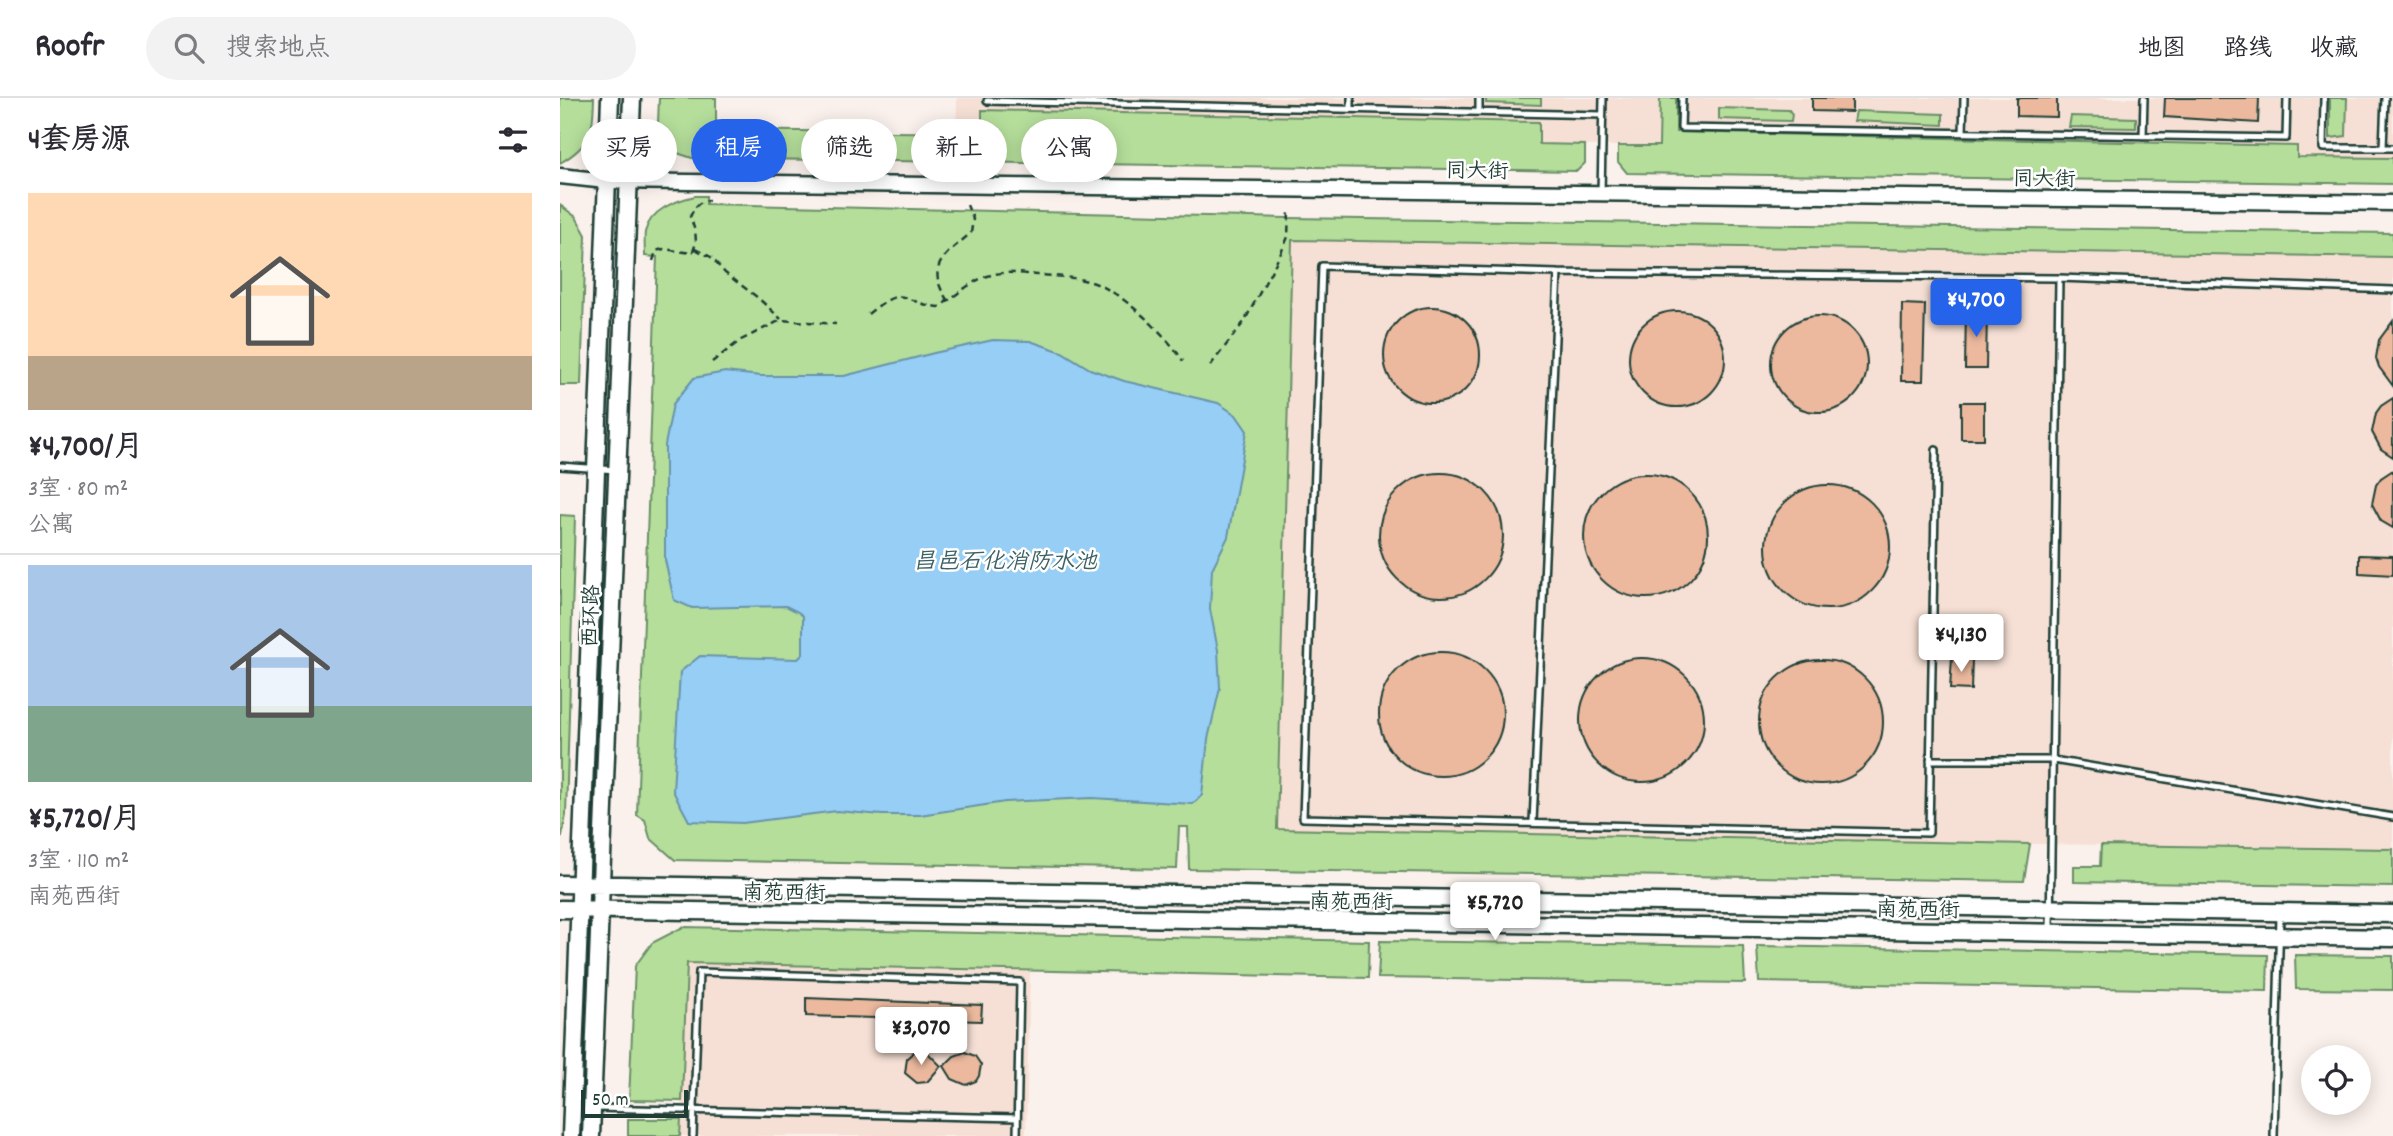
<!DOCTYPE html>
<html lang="zh">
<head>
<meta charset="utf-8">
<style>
	:root { --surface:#fff; --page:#f2f2f3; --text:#2b2b33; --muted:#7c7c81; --line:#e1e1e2; --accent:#2563eb }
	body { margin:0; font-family:Dekko,"LXGW WenKai TC",sans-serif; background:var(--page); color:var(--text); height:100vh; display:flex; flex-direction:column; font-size:26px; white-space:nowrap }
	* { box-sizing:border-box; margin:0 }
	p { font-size:23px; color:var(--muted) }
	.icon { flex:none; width:38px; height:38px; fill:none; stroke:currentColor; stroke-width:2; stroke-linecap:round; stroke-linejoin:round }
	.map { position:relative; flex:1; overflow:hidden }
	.side { display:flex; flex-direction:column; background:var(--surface); width:560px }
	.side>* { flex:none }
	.guide { position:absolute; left:21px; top:21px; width:665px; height:63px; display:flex; gap:14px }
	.buttons { position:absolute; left:1741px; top:947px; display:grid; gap:14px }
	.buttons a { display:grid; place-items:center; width:70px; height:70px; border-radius:50%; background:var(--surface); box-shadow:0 4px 18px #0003; font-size:35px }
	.scale { position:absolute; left:21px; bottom:18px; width:107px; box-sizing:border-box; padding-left:7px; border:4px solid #1f3d34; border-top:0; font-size:19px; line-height:24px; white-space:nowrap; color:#1f3d34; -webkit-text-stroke:5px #fff; paint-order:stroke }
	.price { position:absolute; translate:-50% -60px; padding:0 16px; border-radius:7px; background:#fff; color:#222; font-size:23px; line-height:46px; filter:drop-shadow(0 2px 4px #0008) }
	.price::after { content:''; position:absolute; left:50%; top:42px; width:21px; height:16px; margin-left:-10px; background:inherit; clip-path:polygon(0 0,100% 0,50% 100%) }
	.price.on { background:var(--accent); color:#fff }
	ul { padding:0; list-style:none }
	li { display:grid; align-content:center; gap:14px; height:371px; padding:0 28px }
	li+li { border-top:2px solid var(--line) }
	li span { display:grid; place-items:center; height:217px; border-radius:0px; color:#555 }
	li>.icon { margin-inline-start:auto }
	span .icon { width:126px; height:126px; fill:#fffc; stroke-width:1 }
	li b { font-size:30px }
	h2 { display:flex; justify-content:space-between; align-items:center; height:84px; padding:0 28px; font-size:30px }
	.tag { padding:0 24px; border-radius:32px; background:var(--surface); box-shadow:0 4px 18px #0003; font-size:24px; line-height:63px }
	.tag.on { background:var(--accent); color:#fff }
	header { display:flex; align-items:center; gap:42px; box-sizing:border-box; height:98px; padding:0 35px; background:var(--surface); border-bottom:2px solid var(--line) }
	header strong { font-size:33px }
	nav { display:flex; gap:38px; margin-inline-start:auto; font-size:24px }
	.search { width:490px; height:63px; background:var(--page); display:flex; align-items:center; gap:18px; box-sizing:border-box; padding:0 24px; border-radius:38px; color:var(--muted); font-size:26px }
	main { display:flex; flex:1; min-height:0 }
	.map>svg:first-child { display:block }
</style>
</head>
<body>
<header>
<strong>Roofr</strong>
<div class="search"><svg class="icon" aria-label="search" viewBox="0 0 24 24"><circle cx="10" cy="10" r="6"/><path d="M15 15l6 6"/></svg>搜索地点</div>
<nav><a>地图</a><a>路线</a><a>收藏</a></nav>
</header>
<main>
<section class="side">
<h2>4套房源<svg class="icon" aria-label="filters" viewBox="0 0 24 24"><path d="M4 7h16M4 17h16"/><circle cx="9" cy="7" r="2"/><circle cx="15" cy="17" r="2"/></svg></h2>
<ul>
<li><span style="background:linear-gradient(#ffd9b3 75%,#b9a48a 0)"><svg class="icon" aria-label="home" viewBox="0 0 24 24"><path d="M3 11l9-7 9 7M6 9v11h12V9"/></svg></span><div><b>¥4,700/月</b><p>3室 · 80 m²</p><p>公寓</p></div></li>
<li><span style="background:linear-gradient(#a9c7e8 65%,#7fa58c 0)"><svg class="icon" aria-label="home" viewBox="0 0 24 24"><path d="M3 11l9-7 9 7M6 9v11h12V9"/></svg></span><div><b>¥5,720/月</b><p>3室 · 110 m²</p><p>南苑西街</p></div></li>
</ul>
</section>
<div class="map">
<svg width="1833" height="1038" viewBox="0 0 1833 1038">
	<rect width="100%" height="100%" fill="#fbf1ec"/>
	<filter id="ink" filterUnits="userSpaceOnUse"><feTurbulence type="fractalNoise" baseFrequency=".0143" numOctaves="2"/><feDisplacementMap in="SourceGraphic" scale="14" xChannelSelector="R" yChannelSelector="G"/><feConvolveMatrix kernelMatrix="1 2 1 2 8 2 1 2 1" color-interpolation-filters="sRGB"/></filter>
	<g filter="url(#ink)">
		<!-- built -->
		<path fill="#f6e0d5" d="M397,0H1833V60L979,47L396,34Z
			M732,142L1833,155V751L1470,746L717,731Z
			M126,865L470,874L466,1038H120Z"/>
		<!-- green -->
		<path fill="#b5de9b" stroke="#6a8e68" stroke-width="2" d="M0,0H34C33,34 31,47 0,65Z
			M99,0H156V32L422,35V12L979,24V46L1025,47V65L1017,73L132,60L111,53L98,25Z
			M926,0H981V7L926,5Z
			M1100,0H1116V34L1737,48V59L1833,60V86L1067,75L1058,64V48H1099Z
			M1770,0H1787L1786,38L1770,40Z
			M1159,10L1229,12L1232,16L1231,23L1159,21Z
			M1296,13L1383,16V27L1294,23Z
			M1511,18L1576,20V30L1509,29Z
			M135,98H146V106L727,120L1833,135V159L732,142L717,731L1470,746L1464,783L629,771L628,729H619L617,771L115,762L90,740L85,722L77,717L97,159L85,158C85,151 84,141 85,134C91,111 115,103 135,98Z
			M0,107L16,119L26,137L21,287H0Z
			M0,417L15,418L6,717L2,738L0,740Z
			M1541,747L1833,751V789L1514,784V768H1540Z
			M123,829L809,843L808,880L127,865L122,1003L69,1002L75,868L92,845Z
			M820,843L1183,848L1185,885L818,880Z
			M1197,848L1708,857L1707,893L1199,884Z
			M1735,857L1833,858V892L1736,891Z
			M68,1021H121L120,1038H68Z"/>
		<!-- water -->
		<path fill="#97cef6" stroke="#6794a8" stroke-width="2" d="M433,242L470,243L502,254L530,271L564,283L658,305L676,317L687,333L668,439L652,471L650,511L658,552L660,590L648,641L642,697L633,706L532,700L445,704L360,717H322L277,713L183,725L129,723L113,693L120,574L140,558L238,561L243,556V518L238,514L226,508L132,510L114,502L105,462V347L113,306L134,280L165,274L201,278H284L374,255Z"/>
		<!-- building -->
		<path fill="#ecb99e" stroke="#1f3d34" stroke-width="2" d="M1252,0H1292V14L1252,13Z
			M1457,0H1497V19L1457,18Z
			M1605,0H1699L1698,25L1604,19Z
			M1342,206L1365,207L1363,283H1341Z
			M824 257a48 48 0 1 1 96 0a48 48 0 1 1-96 0Z
			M1406,210L1427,211L1426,271H1405Z
			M1069 261a48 48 0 1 1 96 0a48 48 0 1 1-96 0Z
			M1211 266a48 48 0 1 1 96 0a48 48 0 1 1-96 0Z
			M1833,223V288L1819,269L1816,260L1819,242Z
			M1833,300V359L1821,351L1812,334L1816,315L1821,308Z
			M1401,304H1424V341H1401Z
			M1833,372V430L1821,423L1812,406L1816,387L1821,380Z
			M819 437a62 62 0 1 1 124 0a62 62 0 1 1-124 0Z
			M1024 438a62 62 0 1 1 124 0a62 62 0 1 1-124 0Z
			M1206 449a62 62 0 1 1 124 0a62 62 0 1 1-124 0Z
			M1799,457L1833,458V477L1799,475Z
			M819 616a62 62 0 1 1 124 0a62 62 0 1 1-124 0Z
			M1392,559L1412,560L1411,592L1390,591Z
			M1020 622a62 62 0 1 1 124 0a62 62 0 1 1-124 0Z
			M1199 624a62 62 0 1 1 124 0a62 62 0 1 1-124 0Z
			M246,900L422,907L421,923L246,918Z
			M355,953H366L381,968L367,984L357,985L345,975L347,960Z
			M405,954L415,958L421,967L419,978L416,983L406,987L392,981L384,968L394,958Z"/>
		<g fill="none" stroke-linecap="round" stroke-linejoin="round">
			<!-- service casing -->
			<g stroke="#1f3d34" stroke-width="10">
				<path id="service" d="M1122,0L1121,30L1726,40L1727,0
					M1764,0L1763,50H1833
					M427,3L1042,17
					M791,11V0
					M919,14V0
					M1403,35L1404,0
					M1583,38L1584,0
					M1823,50L1825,0
					M1041,95L1043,0
					M998,175L762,168L743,720L1369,735L1376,352
					M0,368L56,372
					M1370,662H1493L1833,719
					M973,724L998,175L1499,180L1833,192
					M1490,831L1499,180
					M35,1010L457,1020
					M133,1038L139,874L460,884L457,1038
					M1714,1038L1720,817"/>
			</g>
			<!-- tertiary casing -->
			<g stroke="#1f3d34" stroke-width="19">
				<path id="tertiary" d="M0,78L46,83L1833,105"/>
			</g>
			<!-- secondary casing -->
			<g stroke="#1f3d34" stroke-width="21">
				<path id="secondary" d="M0,786L1833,816
					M0,811L1833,840
					M11,1038L50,0
					M31,1038L72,0"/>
			</g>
			<!-- path -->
			<path stroke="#1f3d34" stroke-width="2.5" stroke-dasharray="7 5" stroke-linecap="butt" d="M135,151L151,159L165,175L197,199L221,221
				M93,163L96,153L103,151L132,155C139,143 135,131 130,119C134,110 138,103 149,102
				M388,203C364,168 385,157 411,135L413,121L407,107
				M308,216C347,184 340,205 379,209C397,197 414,180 435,176C448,173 464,176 477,177C495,178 514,179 531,184C560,192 607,237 623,263
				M152,264L181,242L221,222L276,226
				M650,268L684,224L721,155L728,139L729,112"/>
			<!-- service -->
			<use href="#service" stroke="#fff" stroke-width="5"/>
			<!-- tertiary -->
			<use href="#tertiary" stroke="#fff" stroke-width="14"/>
			<!-- secondary -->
			<use href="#secondary" stroke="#fff" stroke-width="16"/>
		</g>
	</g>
	<g text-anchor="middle" stroke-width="5" stroke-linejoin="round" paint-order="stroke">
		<!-- street labels -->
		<g font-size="21" fill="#1f3d34" stroke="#fff">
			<text transform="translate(917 72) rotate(1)" y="7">同大街</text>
			<text transform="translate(1484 80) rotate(1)" y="7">同大街</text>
			<text transform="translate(30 518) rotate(-88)" y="7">西环路</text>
			<text transform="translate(224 794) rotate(1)" y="7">南苑西街</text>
			<text transform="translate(791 803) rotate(1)" y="7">南苑西街</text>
			<text transform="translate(1358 811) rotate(1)" y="7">南苑西街</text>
		</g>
		<!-- water labels -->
		<g font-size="23" font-style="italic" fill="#3d6164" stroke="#fff">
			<text x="445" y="470">昌邑石化消防水池</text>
		</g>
	</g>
</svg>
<div class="buttons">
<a><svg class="icon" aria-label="locate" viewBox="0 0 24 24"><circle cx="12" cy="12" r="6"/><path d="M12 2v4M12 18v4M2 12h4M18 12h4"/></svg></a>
</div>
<div class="scale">50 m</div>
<b class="price on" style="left:1416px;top:241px">¥4,700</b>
<b class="price" style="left:1401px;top:576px">¥4,130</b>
<b class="price" style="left:935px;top:844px">¥5,720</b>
<b class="price" style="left:361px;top:969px">¥3,070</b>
<div class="guide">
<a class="tag">买房</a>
<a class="tag on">租房</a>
<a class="tag">筛选</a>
<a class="tag">新上</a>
<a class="tag">公寓</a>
</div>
</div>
</main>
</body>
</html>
